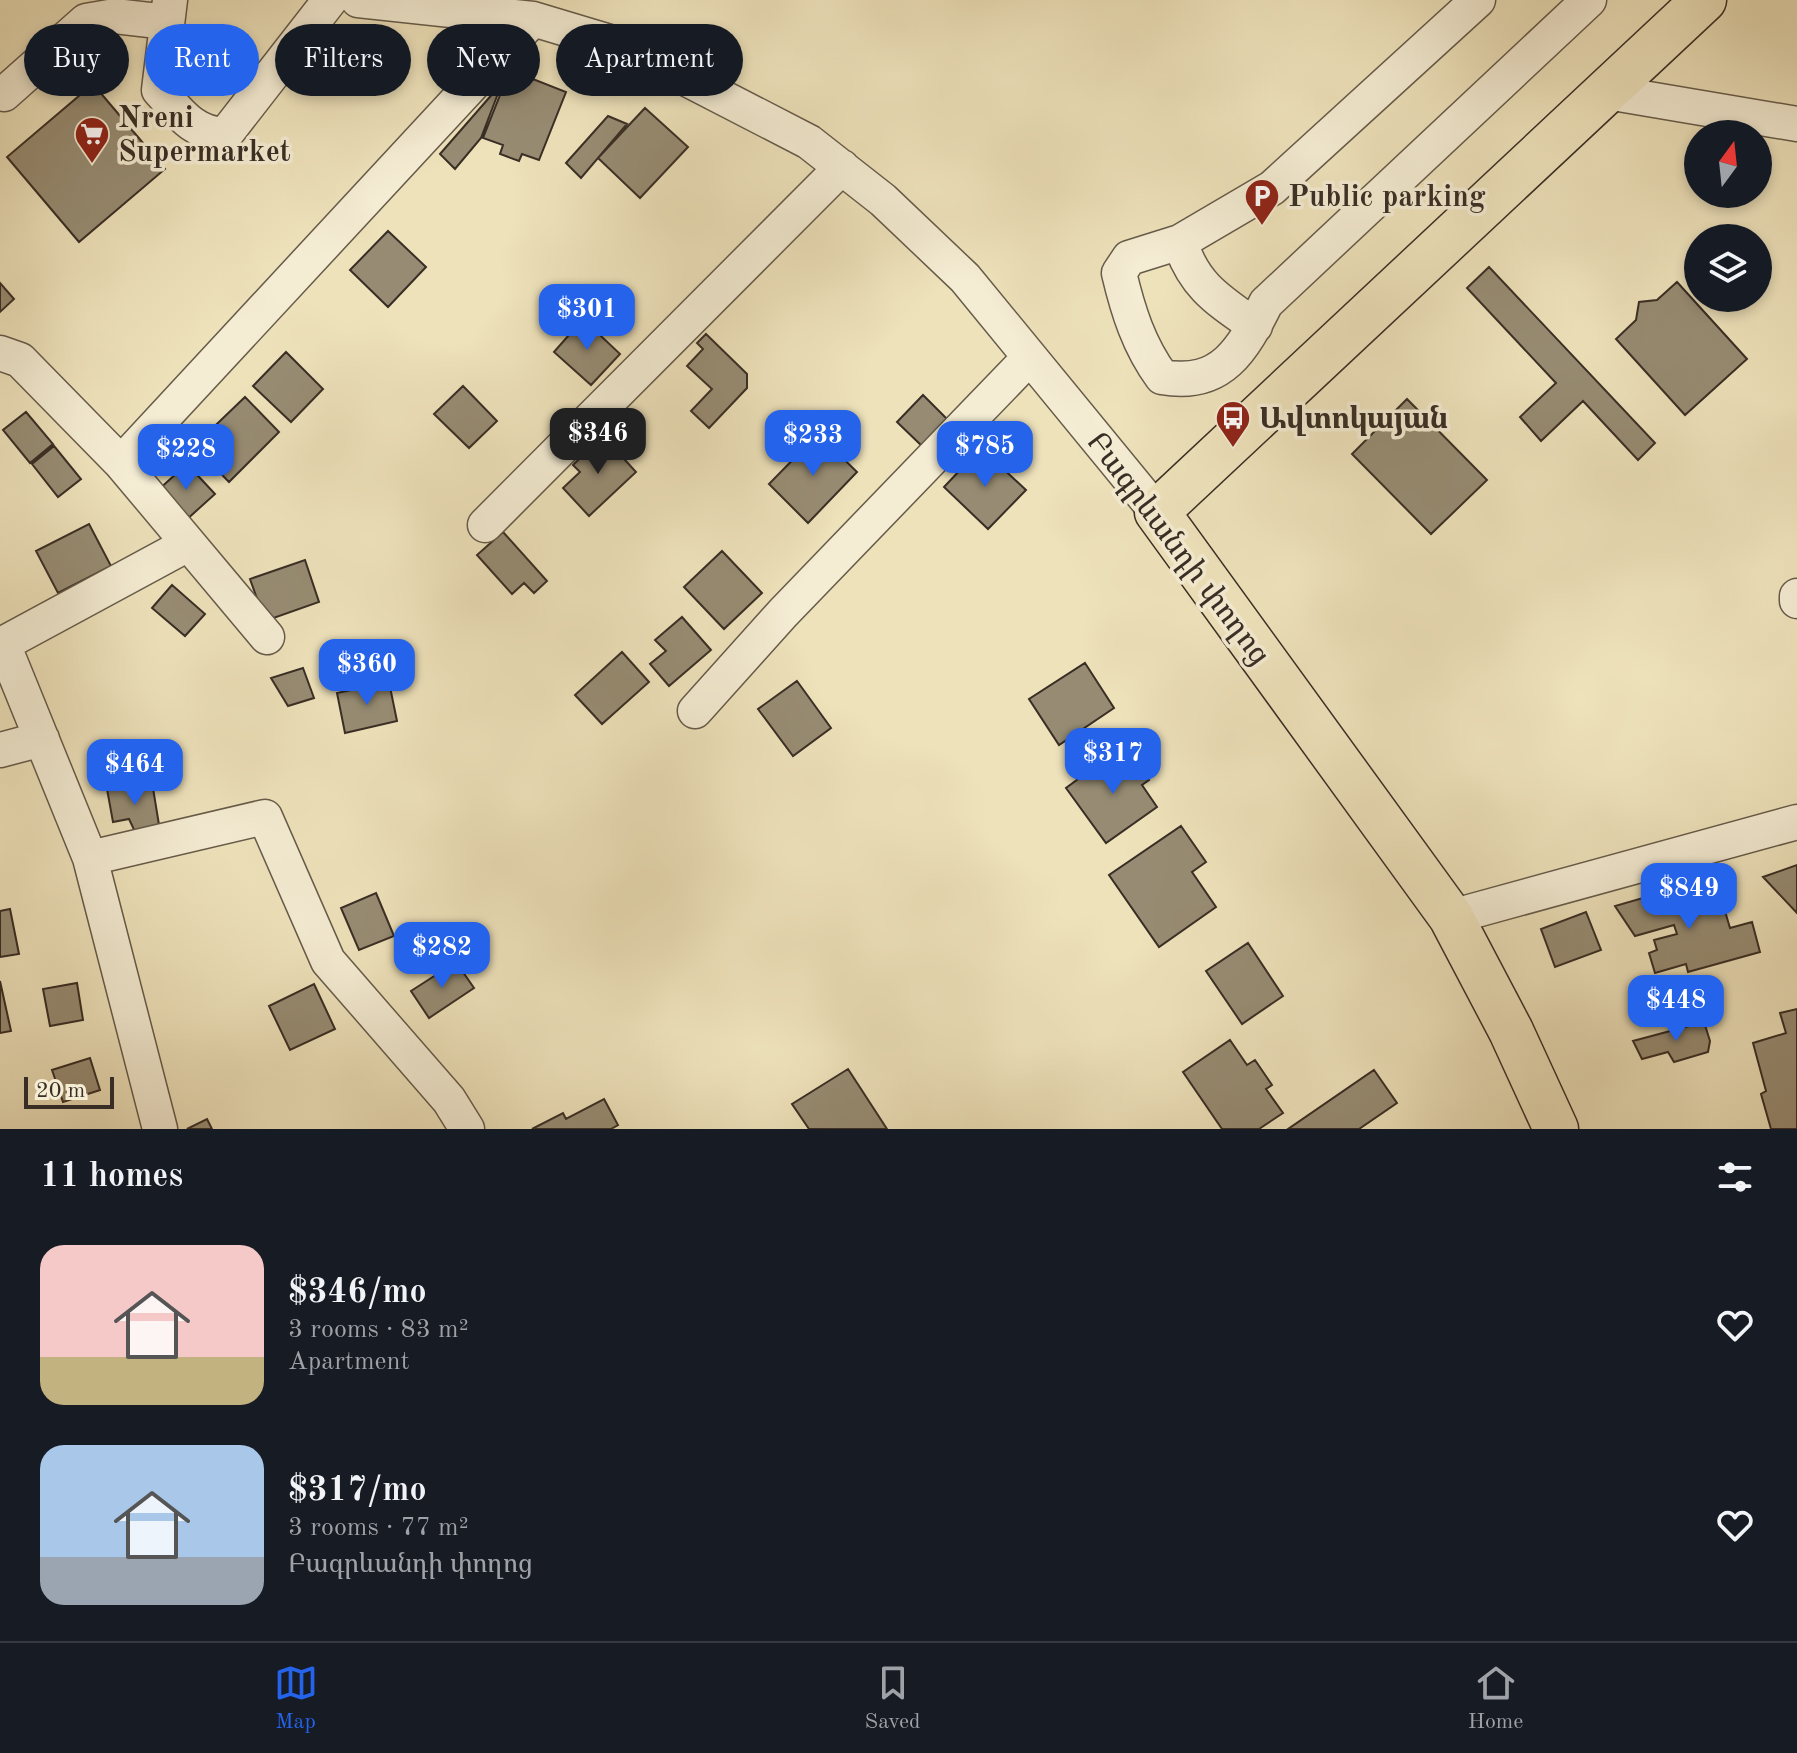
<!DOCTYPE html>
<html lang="en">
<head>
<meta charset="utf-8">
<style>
	:root { --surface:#171b24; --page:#242831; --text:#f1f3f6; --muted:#9ea1a6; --line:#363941; --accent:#2563eb }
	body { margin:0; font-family:"Old Standard TT","Noto Serif Armenian",serif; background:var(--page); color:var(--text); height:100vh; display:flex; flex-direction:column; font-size:30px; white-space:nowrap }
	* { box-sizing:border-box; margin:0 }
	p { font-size:26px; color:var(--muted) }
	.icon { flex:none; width:44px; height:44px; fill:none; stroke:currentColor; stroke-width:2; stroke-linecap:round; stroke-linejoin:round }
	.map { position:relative; height:1129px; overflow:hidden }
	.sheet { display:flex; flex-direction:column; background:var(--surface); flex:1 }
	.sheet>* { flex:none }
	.banner { position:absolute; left:24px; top:24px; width:800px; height:72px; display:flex; gap:16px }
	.needle { width:52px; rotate:15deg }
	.tools { position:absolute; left:1684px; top:120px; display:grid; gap:16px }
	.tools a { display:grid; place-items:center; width:88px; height:88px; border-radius:50%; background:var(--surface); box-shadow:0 4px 12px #0003; font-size:40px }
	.scale { position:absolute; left:24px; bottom:20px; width:90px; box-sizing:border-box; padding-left:8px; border:4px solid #392e25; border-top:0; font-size:22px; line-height:28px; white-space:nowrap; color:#392e25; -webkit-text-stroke:6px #f4ecd3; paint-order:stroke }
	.price { position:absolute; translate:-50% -68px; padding:0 18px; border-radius:16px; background:var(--accent); color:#fff; font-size:26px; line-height:52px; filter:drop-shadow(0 2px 4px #0008) }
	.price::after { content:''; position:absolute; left:50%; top:48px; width:24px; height:18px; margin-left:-12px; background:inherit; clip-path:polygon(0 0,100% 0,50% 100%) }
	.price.current { background:#222; color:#fff }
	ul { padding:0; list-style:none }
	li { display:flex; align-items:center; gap:24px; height:200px; padding:0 40px }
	li span { display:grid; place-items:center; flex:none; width:224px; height:160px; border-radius:24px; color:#555 }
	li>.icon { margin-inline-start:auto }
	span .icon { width:96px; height:96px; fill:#fffc; stroke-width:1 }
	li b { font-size:34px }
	h2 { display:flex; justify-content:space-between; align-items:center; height:96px; padding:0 40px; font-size:34px }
	.chip { padding:0 28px; border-radius:36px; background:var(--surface); box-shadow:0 4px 12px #0003; font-size:28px; line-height:72px }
	.chip.current { background:var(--accent); color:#fff }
	.tabs { display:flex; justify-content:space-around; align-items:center; height:112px; border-top:2px solid var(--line); background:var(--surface); font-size:22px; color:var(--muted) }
	.tabs a { display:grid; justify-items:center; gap:4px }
	.tabs .current { color:var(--accent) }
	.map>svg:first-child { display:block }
</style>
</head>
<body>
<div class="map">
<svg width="1797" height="1129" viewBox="0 0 1797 1129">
	<rect width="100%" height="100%" fill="#eee2bb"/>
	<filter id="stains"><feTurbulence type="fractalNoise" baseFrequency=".0025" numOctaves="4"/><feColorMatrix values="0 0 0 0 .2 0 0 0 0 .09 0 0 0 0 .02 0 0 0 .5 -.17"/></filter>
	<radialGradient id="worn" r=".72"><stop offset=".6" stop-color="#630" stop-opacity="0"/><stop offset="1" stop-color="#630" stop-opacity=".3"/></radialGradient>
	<!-- building -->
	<path fill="#978c73" stroke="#392e25" stroke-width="2" d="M510,70L566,92L539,160L522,154L519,161L500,154L503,145L483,138Z
		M502,83L481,138L455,169L440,154Z
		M93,84L165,169L79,242L7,157Z
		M645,108L688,147L640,198L598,158Z
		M608,116L627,124L581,178L566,163Z
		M388,231L426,267L388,307L350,270Z
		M1489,267L1655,443L1638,460L1583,401L1541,441L1520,417L1556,383L1467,288Z
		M1677,282L1747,359L1685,415L1616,339L1636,320L1639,302L1657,300Z
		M0,283L14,299L0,312Z
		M583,319L620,354L591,385L554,352Z
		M706,334L747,374V388L709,428L691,411L712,389L687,366L703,349L697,343Z
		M286,352L323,389L291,422L253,386Z
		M463,386L497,421L469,448L434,414Z
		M923,395L950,422L924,448L897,422Z
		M245,397L279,432L229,482L194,446Z
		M1407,399L1487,480L1431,534L1352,454Z
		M26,412L53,444L30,463L3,430Z
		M818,434L857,472L808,523L769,484Z
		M603,436L636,472L589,516L563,488L580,472L573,465Z
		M54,446L81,479L58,497L32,464Z
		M981,448L1026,490L988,529L944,487Z
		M187,464L215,494L185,521L157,491Z
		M89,524L111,566L58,593L36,551Z
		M503,532L547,581L534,593L524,583L512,594L477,555Z
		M722,551L762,593L724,629L684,587Z
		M305,560L319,602L265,621L250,579Z
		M172,585L205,614L185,636L152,608Z
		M682,617L711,650L669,686L650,664L666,651L655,640Z
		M622,652L649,682L602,724L575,695Z
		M1085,663L1114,708L1059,745L1029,699Z
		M303,668L314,698L288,706L271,678Z
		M797,681L831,728L793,756L758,709Z
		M389,682L397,721L345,733L337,693Z
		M1116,751L1127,766L1135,760L1149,780L1142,785L1157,807L1106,843L1066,788Z
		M152,782L160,831L136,834L129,819L113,822L107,789Z
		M1181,826L1206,862L1192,872L1216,907L1159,947L1109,875Z
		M1797,865V913L1763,877Z
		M1674,889L1678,903L1719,891L1730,928L1752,922L1760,952L1688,972L1686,964L1655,973L1649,953L1657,950L1654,940L1677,934L1674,925L1635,936L1615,906Z
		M376,893L394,936L359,950L341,908Z
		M10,909L19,954L0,957V911Z
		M1586,912L1601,950L1555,967L1541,929Z
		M1248,943L1283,996L1242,1024L1206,971Z
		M456,962L474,988L429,1018L411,991Z
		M0,981L11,1031L0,1033Z
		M77,983L83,1020L50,1026L43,989Z
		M314,984L335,1029L290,1050L269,1006Z
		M1797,1009V1129H1771L1761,1094L1766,1091L1753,1043L1786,1033L1780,1013Z
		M1704,1022L1710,1041L1708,1052L1674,1062L1668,1052L1642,1059L1633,1041Z
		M1230,1040L1247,1065L1255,1060L1272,1085L1266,1089L1283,1113L1259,1129H1222L1183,1072Z
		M90,1058L100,1090L63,1102L52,1070Z
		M848,1069L887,1129H809L792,1104Z
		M1374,1070L1397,1103L1359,1129H1288Z
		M604,1099L618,1125L611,1129H532L563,1113L566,1119Z
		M207,1119L212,1129H187Z"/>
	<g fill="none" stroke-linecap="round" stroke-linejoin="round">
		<!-- minor casing -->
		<g stroke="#665b4a" stroke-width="37">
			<path id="minor" d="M170,0L159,90C179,112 193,134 225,135L330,0
				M358,0L533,19L623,46L809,142L883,200L965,278L1157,512
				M1478,0L1272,188L1180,242L1129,258L1119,273C1128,311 1139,346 1162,377C1222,388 1243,349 1266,303L1589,0
				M1607,92L1797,124
				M4,94L86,21L115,16L167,22
				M1180,242C1194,286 1218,300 1255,326
				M0,353L20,360L121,463
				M485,525L842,167
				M1797,596V601
				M267,637L121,463L533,19
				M695,711L783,613L1030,357
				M0,750L42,739
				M90,858L265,817L328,961L449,1100L467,1129
				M1451,917L1797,822
				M160,1129L90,858L3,644L188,544"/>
		</g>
		<!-- major casing -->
		<g stroke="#392e25" stroke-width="47">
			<path id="major" d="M1556,1129L1511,1031L1451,917L1157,512L1704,0"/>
		</g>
		<!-- minor -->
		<use href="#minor" stroke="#f4ecd3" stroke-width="34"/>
		<!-- major -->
		<use href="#major" stroke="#eee2bb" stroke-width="44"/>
	</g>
	<!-- icons -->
	<defs>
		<g id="supermarket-pin" transform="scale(1.8)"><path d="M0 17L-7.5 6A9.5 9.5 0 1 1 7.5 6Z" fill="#8f2418" stroke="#f4ecd3"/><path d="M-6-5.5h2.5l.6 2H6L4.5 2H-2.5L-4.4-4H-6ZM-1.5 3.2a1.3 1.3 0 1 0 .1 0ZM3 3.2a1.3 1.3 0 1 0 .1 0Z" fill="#fff"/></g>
		<g id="parking-pin" transform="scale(1.8)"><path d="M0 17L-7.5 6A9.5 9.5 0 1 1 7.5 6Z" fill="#8f2418" stroke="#f4ecd3"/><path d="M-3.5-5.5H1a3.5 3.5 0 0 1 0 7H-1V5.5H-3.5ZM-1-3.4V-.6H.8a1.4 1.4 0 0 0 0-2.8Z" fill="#fff"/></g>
		<g id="bus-pin" transform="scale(1.8)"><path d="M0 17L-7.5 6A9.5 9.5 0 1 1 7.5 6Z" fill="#8f2418" stroke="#f4ecd3"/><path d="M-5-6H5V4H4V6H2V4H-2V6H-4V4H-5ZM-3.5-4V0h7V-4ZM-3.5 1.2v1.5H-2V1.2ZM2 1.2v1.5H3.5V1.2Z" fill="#fff"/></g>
	</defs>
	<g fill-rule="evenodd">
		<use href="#supermarket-pin" x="92" y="134"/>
		<use href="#parking-pin" x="1262" y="196"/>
		<use href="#bus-pin" x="1233" y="418"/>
	</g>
	<g text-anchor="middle" stroke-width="7" stroke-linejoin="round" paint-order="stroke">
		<!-- poi labels -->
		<g font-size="30" font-weight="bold" fill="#392e25" stroke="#f4ecd3" text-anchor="start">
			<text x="118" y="127">Nreni<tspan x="118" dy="34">Supermarket</tspan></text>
			<text x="1288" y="206">Public parking</text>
			<text x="1259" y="428">Ավտոկայան</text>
		</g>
		<!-- street labels -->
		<g font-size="30" fill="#392e25" stroke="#f4ecd3">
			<text transform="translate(1179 548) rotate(53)" y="10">Բագրևանդի փողոց</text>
		</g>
	</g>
	<rect width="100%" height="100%" filter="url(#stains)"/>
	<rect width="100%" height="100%" fill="url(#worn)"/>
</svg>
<div class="tools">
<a><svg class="needle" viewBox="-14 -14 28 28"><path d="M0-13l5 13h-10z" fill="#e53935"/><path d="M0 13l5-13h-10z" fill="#9ea1a6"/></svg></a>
<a><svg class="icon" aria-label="layers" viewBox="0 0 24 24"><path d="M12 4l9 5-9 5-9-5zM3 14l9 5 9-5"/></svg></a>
</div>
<div class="scale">20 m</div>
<b class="price" style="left:587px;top:352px">$301</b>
<b class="price current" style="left:598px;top:476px">$346</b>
<b class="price" style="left:813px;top:478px">$233</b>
<b class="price" style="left:985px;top:489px">$785</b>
<b class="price" style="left:186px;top:492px">$228</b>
<b class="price" style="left:367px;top:707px">$360</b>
<b class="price" style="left:1113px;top:796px">$317</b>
<b class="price" style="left:135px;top:807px">$464</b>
<b class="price" style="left:1689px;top:931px">$849</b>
<b class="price" style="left:442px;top:990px">$282</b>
<b class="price" style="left:1676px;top:1043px">$448</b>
<div class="banner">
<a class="chip">Buy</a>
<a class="chip current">Rent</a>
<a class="chip">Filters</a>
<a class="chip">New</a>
<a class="chip">Apartment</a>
</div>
</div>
<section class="sheet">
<h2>11 homes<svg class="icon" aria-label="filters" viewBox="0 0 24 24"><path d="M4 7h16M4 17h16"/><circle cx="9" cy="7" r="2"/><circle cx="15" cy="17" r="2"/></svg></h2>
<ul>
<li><span style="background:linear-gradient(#f6c9c9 70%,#c2b280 0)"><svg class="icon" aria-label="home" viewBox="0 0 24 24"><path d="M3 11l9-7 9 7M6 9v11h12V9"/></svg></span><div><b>$346/mo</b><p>3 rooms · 83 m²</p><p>Apartment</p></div><svg class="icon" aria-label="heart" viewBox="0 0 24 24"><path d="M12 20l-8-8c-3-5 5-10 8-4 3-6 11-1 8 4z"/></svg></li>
<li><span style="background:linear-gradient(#a9c7e8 70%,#9aa5b1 0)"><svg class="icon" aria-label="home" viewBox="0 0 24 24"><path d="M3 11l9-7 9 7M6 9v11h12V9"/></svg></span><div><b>$317/mo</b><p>3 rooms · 77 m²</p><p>Բագրևանդի փողոց</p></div><svg class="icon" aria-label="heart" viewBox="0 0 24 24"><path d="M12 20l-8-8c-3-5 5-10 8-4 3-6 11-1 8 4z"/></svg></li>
</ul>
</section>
<nav class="tabs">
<a class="current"><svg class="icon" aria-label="map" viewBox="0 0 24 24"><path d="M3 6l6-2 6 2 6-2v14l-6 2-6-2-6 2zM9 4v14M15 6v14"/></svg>Map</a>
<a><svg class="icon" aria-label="saved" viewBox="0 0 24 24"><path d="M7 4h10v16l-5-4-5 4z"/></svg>Saved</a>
<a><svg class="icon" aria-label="home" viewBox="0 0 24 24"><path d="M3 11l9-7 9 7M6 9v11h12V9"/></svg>Home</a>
</nav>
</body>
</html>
